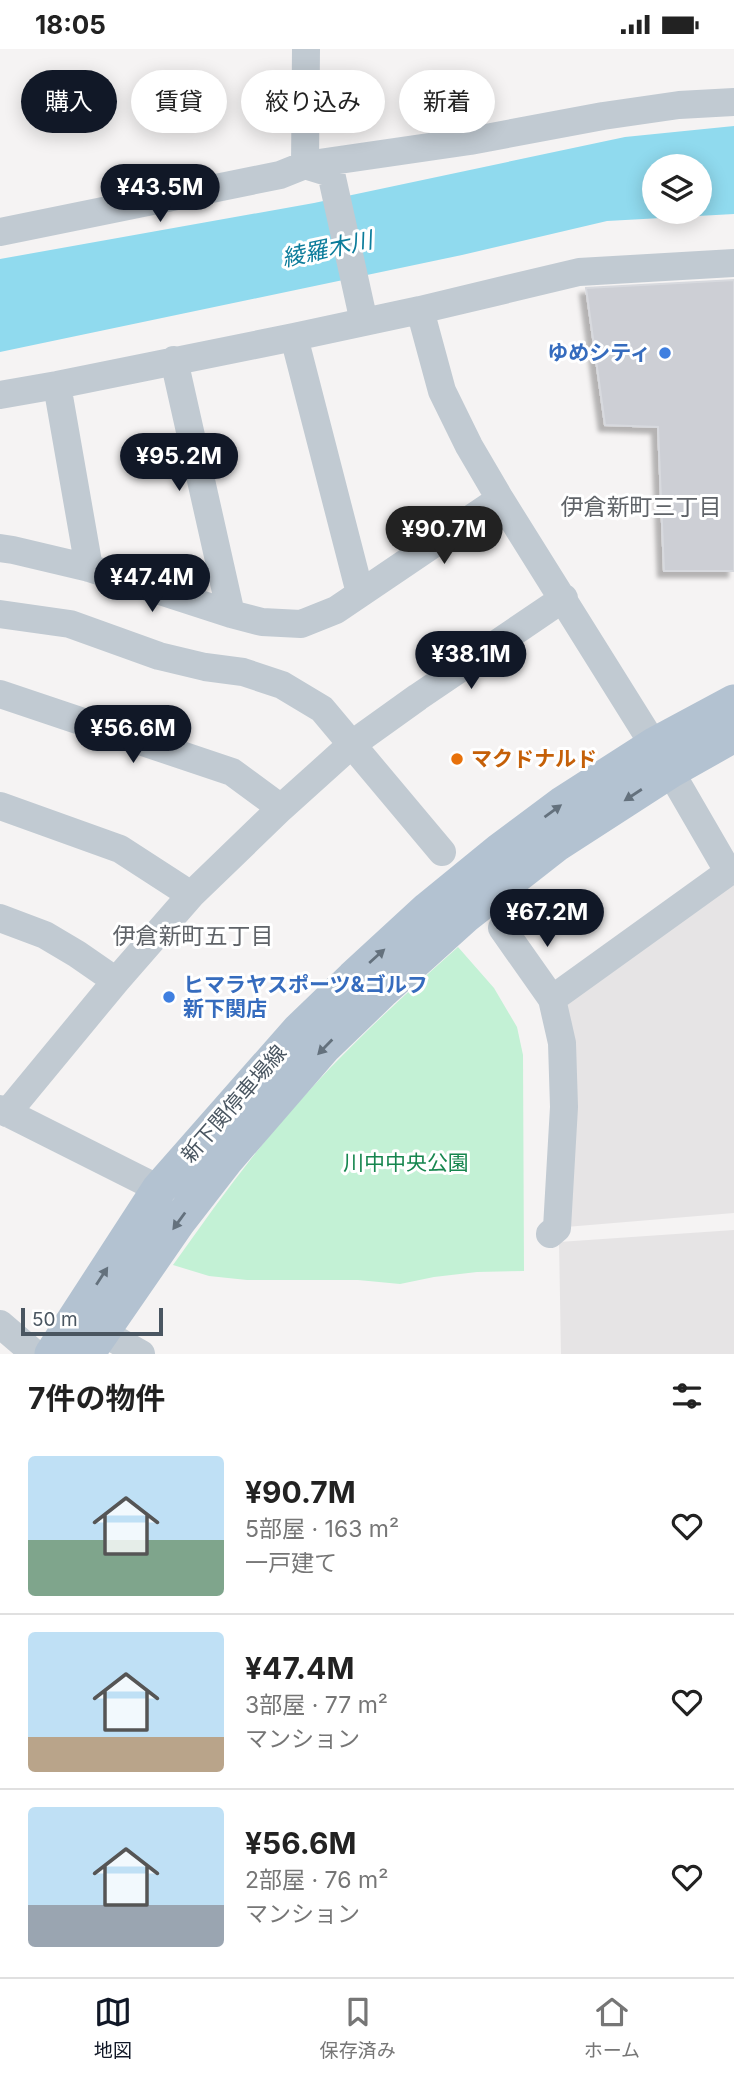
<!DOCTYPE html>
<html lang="ja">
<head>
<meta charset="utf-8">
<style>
	:root { --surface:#fff; --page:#f2f2f2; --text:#222; --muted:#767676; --line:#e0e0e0; --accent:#111827 }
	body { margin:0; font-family:Inter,"Noto Sans JP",sans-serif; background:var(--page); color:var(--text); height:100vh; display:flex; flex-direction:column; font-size:26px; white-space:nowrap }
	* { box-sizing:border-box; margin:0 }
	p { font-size:23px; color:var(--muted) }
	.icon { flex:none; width:38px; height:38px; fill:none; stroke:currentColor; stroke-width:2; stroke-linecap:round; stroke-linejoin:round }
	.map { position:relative; height:1305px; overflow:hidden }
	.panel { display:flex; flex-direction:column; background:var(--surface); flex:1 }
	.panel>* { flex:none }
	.banner { position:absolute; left:21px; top:21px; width:693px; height:63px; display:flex; gap:14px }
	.fabs { position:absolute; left:642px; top:105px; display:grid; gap:14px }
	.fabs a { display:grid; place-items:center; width:70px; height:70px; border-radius:50%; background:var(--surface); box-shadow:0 4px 18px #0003; font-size:35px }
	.scale { position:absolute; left:21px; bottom:18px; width:142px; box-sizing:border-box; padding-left:7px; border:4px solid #4a5661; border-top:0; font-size:19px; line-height:24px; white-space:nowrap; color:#4a5661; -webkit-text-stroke:5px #fff; paint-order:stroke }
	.price { position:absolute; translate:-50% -60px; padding:0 16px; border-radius:24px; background:var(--accent); color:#fff; font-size:23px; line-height:46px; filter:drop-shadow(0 2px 4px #0008) }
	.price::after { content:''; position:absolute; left:50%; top:42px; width:21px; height:16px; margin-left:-10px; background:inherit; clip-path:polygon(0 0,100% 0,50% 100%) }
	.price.on { background:#222; color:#fff }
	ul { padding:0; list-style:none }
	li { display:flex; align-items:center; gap:21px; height:175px; padding:0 28px }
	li+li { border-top:2px solid var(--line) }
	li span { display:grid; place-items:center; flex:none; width:196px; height:140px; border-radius:7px; color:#555 }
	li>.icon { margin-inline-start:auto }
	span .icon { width:84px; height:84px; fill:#fffc; stroke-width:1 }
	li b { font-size:30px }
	h2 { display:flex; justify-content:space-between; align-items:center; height:84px; padding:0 28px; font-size:30px }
	.tag { padding:0 24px; border-radius:32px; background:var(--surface); box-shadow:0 4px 18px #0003; font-size:24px; line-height:63px }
	.tag.on { background:var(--accent); color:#fff }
	.status { display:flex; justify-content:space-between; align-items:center; height:49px; padding:0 35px; background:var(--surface); direction:ltr }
	.status svg { height:19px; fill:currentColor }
	.tabs { display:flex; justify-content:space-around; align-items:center; height:98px; border-top:2px solid var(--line); background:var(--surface); font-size:19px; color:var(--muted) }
	.tabs a { display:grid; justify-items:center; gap:4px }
	.tabs .on { color:var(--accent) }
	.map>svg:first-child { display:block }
</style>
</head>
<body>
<div class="status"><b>18:05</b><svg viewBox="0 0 49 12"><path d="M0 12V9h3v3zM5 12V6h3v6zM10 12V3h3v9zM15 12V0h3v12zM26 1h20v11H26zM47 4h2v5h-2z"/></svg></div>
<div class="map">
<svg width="734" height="1305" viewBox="0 0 734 1305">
	<defs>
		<filter id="shadow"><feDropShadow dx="-6" dy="6" stdDeviation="2" flood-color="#0004"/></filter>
	</defs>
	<rect width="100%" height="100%" fill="#f5f3f3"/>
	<!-- education -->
	<path fill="#e6e4e5" d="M734,835V1164L566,1178L561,953Z
		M734,1181V1305H561L559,1193Z"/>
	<!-- green -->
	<path fill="#c3f1d5" d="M458,898L494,939L517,978L523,1006L524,1222L477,1223L434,1228L400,1235L358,1231H247L209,1227L173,1216C208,1167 243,1117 283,1071C336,1009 397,952 458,898Z"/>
	<!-- water -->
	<path fill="#90daee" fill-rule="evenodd" d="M734,77V165L607,172L462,206L0,303V210L314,154L625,88ZM654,117H700V163H654Z"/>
	<!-- building -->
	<path fill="#cdcfd5" stroke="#d7d9de" stroke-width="2" filter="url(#shadow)" d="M734,231V522H664L658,378L605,376L586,239Z"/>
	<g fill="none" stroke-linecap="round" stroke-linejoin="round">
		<!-- minor -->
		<path stroke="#c1cad2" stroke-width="28" d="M305,116L331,124L364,273
			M305,116L306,0
			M0,183L280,126L305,116L470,92L603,67L679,56L734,53
			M420,261L442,342L469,397L500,450L670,722L728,822
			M294,288L360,544
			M174,311L231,565
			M57,336L89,519
			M0,346L57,336L294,288L420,261L579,223L734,214
			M0,499L13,501L89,519L231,565L262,573L301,575L336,561L500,450
			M0,565L70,575L159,607L205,618L243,623L282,636L322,660L442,803
			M0,645L232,723L281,759
			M0,757L120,800L191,846
			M0,869L45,886L77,905L116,932
			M502,879L552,950L562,994L564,1058L557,1179L550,1185
			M552,950L734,819
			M0,1060L159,1140
			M7,1064L116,932L191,846L281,759L351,696L418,648L564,549
			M0,1275L35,1305
			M102,1283L141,1305"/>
		<!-- major -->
		<path stroke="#b3c2d1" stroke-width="35" d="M52,1305L159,1140L299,981L353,929L428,860L499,802L562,755L654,696L734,653
			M87,1305L178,1173L226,1111L323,999L383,941L465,867L557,795L670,722L734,686"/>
	</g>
	<!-- one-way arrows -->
	<defs><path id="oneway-solid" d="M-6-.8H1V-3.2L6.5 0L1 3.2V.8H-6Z" transform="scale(1.75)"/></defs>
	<g fill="#64717d">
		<use href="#oneway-solid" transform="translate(633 746) rotate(147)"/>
		<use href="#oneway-solid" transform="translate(553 762) rotate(-36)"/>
		<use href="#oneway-solid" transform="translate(377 907) rotate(-42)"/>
		<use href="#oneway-solid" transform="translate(325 998) rotate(134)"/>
		<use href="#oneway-solid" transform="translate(179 1172) rotate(126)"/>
		<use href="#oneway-solid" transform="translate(102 1227) rotate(-57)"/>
	</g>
	<!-- markers -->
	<g fill="#3f7fe0" stroke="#fff" stroke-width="2.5">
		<circle cx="665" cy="304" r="7"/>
		<circle cx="169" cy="948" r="7"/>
	</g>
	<circle fill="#e8710a" stroke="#fff" stroke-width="2.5" cx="457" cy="710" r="7"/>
	<g text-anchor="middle" stroke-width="6" stroke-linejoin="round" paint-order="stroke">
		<!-- shop labels -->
		<g font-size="21" font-weight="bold" fill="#366cbe" stroke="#fff" text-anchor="end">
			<text x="651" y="311">ゆめシティ</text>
			<text x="183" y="943" text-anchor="start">ヒマラヤスポーツ&amp;ゴルフ<tspan x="183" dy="24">新下関店</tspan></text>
		</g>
		<!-- food labels -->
		<g font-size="21" font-weight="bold" fill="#c56008" stroke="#fff" text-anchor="start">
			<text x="471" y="717">マクドナルド</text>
		</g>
		<!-- street labels -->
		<g font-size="21" fill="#4a5661" stroke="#fff">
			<text transform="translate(234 1055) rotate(-49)" y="7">新下関停車場線</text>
		</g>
		<!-- park labels -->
		<g font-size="21" fill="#17864f" stroke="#fff">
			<text x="406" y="1121">川中中央公園</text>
		</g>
		<!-- water labels -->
		<g font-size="23" font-style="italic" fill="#0c7c9b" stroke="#fff">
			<text transform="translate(327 200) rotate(-12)" y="8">綾羅木川</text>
		</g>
		<!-- neighbourhood labels -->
		<g font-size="23" fill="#5f6368" stroke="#fff">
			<text x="641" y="466">伊倉新町三丁目</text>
			<text x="193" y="895">伊倉新町五丁目</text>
		</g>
	</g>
</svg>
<div class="fabs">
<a><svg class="icon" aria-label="layers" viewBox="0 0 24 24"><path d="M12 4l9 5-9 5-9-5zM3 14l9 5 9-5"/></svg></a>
</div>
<div class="scale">50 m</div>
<b class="price" style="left:160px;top:175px">¥43.5M</b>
<b class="price" style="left:179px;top:444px">¥95.2M</b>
<b class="price on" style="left:444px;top:517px">¥90.7M</b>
<b class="price" style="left:152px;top:565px">¥47.4M</b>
<b class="price" style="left:471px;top:642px">¥38.1M</b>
<b class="price" style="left:133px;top:716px">¥56.6M</b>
<b class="price" style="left:547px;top:900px">¥67.2M</b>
<div class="banner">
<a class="tag on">購入</a>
<a class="tag">賃貸</a>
<a class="tag">絞り込み</a>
<a class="tag">新着</a>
</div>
</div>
<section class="panel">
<h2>7件の物件<svg class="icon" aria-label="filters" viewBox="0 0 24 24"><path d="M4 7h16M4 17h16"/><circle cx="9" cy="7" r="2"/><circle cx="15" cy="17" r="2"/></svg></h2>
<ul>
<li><span style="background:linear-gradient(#bfe0f5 60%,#7fa58c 0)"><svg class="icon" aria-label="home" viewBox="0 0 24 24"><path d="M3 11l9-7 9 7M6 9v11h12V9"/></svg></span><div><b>¥90.7M</b><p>5部屋 · 163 m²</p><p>一戸建て</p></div><svg class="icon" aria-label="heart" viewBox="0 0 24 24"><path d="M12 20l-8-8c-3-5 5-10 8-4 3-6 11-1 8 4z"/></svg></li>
<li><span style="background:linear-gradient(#bfe0f5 75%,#b9a48a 0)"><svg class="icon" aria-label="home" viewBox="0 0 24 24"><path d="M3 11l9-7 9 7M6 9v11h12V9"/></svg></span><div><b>¥47.4M</b><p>3部屋 · 77 m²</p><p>マンション</p></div><svg class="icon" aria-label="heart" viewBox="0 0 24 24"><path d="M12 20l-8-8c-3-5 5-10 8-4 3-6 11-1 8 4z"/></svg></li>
<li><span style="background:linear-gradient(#bfe0f5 70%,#9aa5b1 0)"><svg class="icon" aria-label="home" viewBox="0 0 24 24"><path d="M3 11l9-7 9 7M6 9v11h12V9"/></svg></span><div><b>¥56.6M</b><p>2部屋 · 76 m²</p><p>マンション</p></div><svg class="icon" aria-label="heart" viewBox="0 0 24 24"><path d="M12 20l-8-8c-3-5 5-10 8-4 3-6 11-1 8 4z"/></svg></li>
</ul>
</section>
<nav class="tabs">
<a class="on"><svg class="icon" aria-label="map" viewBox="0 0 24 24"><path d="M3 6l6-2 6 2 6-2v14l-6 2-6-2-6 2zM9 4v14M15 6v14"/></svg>地図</a>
<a><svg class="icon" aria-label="saved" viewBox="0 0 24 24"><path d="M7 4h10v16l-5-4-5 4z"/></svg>保存済み</a>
<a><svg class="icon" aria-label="home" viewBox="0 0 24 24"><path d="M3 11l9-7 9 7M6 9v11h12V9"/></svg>ホーム</a>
</nav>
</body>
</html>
